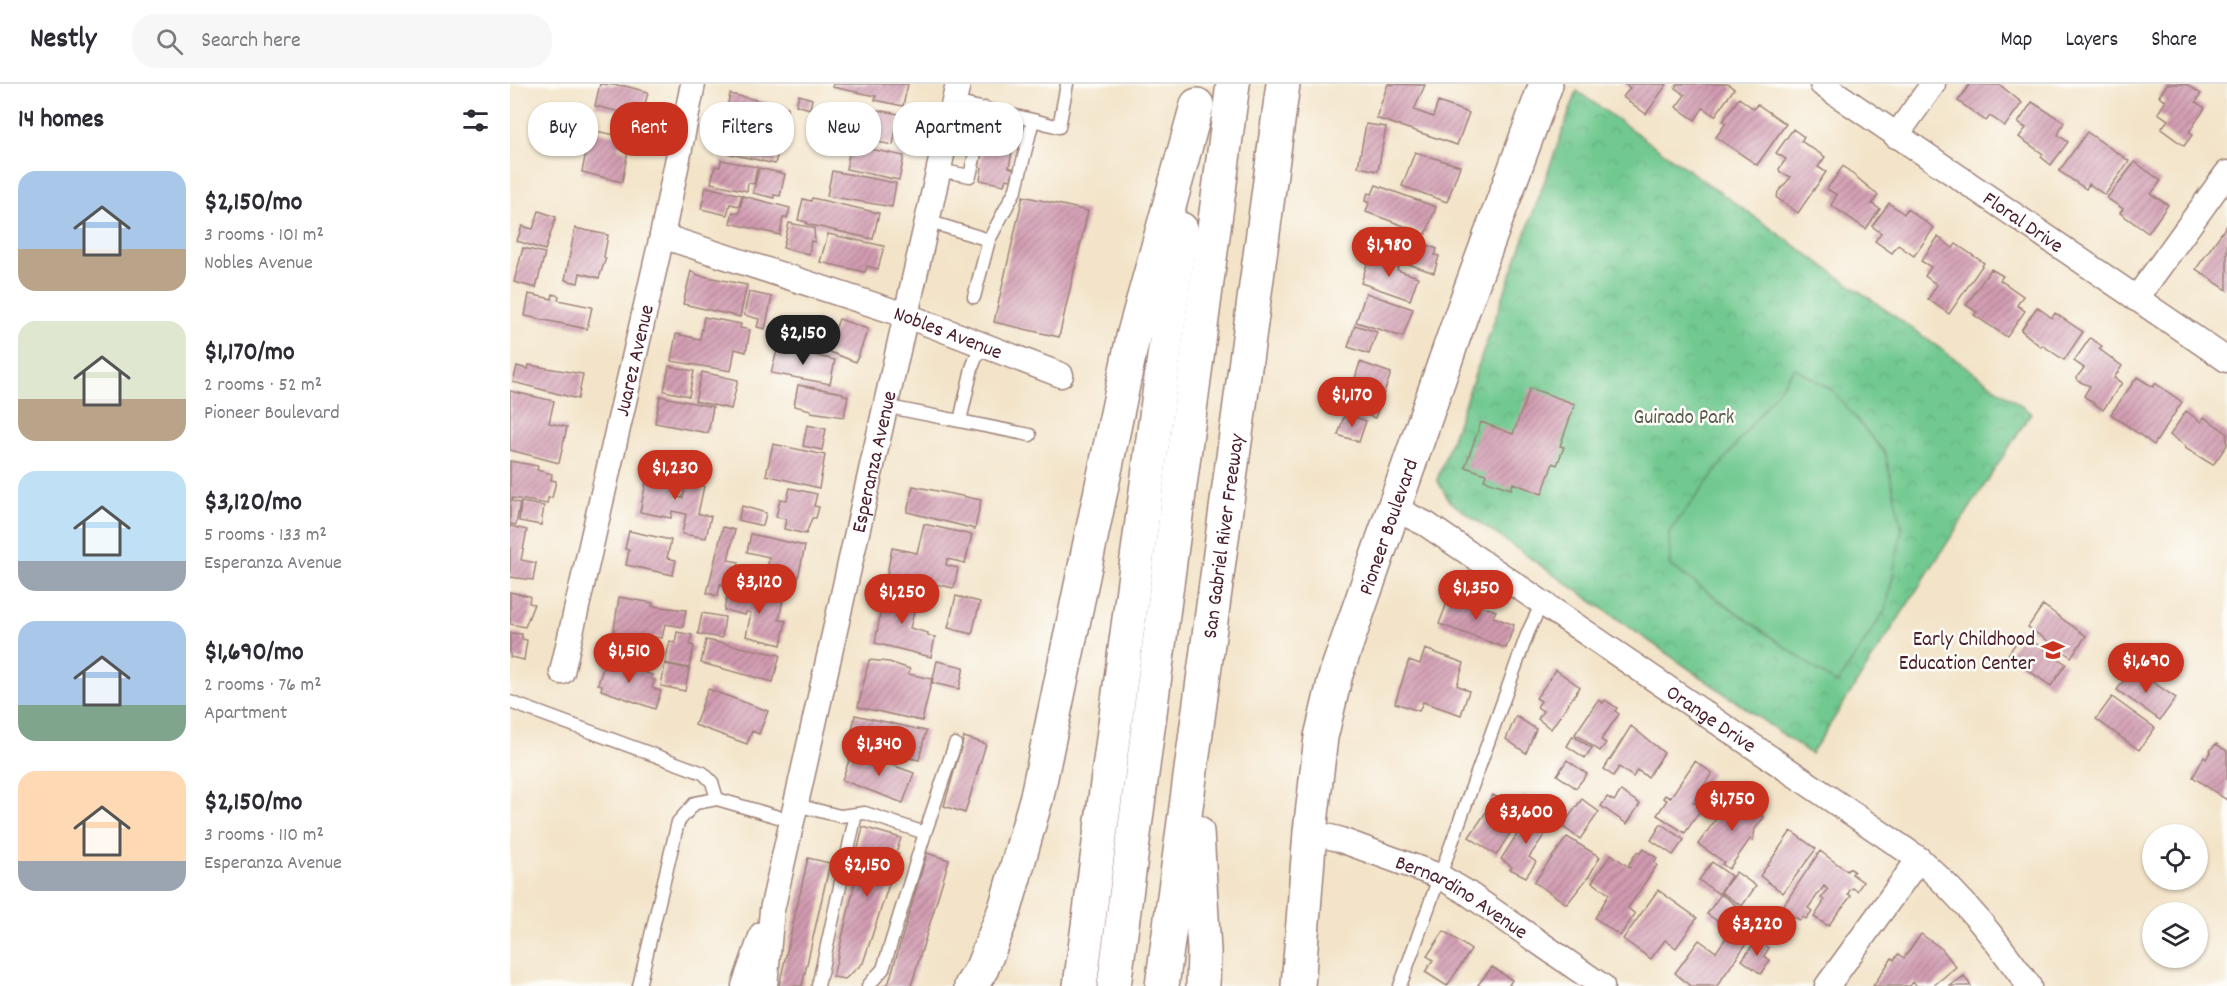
<!DOCTYPE html>
<html lang="en">
<head>
<meta charset="utf-8">
<style>
	:root { --surface:#fff; --page:#f7f7f7; --text:#2b2b33; --muted:#7c7c81; --line:#e1e1e2; --accent:#c8321e }
	body { margin:0; font-family:Dekko,sans-serif; background:var(--page); color:var(--text); height:100vh; display:flex; flex-direction:column; font-size:22px; white-space:nowrap }
	* { box-sizing:border-box; margin:0 }
	p { font-size:20px; color:var(--muted) }
	.icon { flex:none; width:33px; height:33px; fill:none; stroke:currentColor; stroke-width:2; stroke-linecap:round; stroke-linejoin:round }
	.map { position:relative; flex:1; overflow:hidden }
	.side { display:flex; flex-direction:column; background:var(--surface); width:510px }
	.side>* { flex:none }
	.top-card { position:absolute; left:18px; top:18px; width:570px; height:54px; display:flex; gap:12px }
	.fabs { position:absolute; left:1632px; top:740px; display:grid; gap:12px }
	.fabs a { display:grid; place-items:center; width:66px; height:66px; border-radius:50%; background:var(--surface); box-shadow:0 2px 4px #0004; font-size:30px }
	.price { position:absolute; translate:-50% -51px; padding:0 14px; border-radius:21px; background:var(--accent); color:#fff; font-size:20px; line-height:39px; filter:drop-shadow(0 2px 3px #0008) }
	.price::after { content:''; position:absolute; left:50%; top:36px; width:18px; height:14px; margin-left:-9px; background:inherit; clip-path:polygon(0 0,100% 0,50% 100%) }
	.price.selected { background:#222; color:#fff }
	ul { padding:0; list-style:none }
	li { display:flex; align-items:center; gap:18px; height:150px; padding:0 18px }
	li span { display:grid; place-items:center; flex:none; width:168px; height:120px; border-radius:18px; color:#555 }
	li>.icon { margin-inline-start:auto }
	span .icon { width:72px; height:72px; fill:#fffc; stroke-width:1 }
	li b { font-size:26px }
	h2 { display:flex; justify-content:space-between; align-items:center; height:72px; padding:0 18px; font-size:26px }
	.tag { padding:0 21px; border-radius:24px; background:var(--surface); box-shadow:0 2px 4px #0004; font-size:21px; line-height:54px }
	.tag.selected { background:var(--accent); color:#fff }
	header { display:flex; align-items:center; gap:36px; box-sizing:border-box; height:84px; padding:0 30px; background:var(--surface); border-bottom:2px solid var(--line) }
	header strong { font-size:28px }
	nav { display:flex; gap:33px; margin-inline-start:auto; font-size:21px }
	.search { width:420px; height:54px; background:var(--page); display:flex; align-items:center; gap:15px; box-sizing:border-box; padding:0 21px; border-radius:24px; color:var(--muted); font-size:22px }
	main { display:flex; flex:1; min-height:0 }
	.map>svg:first-child { display:block }
</style>
</head>
<body>
<header>
<strong>Nestly</strong>
<div class="search"><svg class="icon" aria-label="search" viewBox="0 0 24 24"><circle cx="10" cy="10" r="6"/><path d="M15 15l6 6"/></svg>Search here</div>
<nav><a>Map</a><a>Layers</a><a>Share</a></nav>
</header>
<main>
<section class="side">
<h2>14 homes<svg class="icon" aria-label="filters" viewBox="0 0 24 24"><path d="M4 7h16M4 17h16"/><circle cx="9" cy="7" r="2"/><circle cx="15" cy="17" r="2"/></svg></h2>
<ul>
<li><span style="background:linear-gradient(#a9c7e8 65%,#b9a48a 0)"><svg class="icon" aria-label="home" viewBox="0 0 24 24"><path d="M3 11l9-7 9 7M6 9v11h12V9"/></svg></span><div><b>$2,150/mo</b><p>3 rooms · 101 m²</p><p>Nobles Avenue</p></div></li>
<li><span style="background:linear-gradient(#dfe7d0 65%,#b9a48a 0)"><svg class="icon" aria-label="home" viewBox="0 0 24 24"><path d="M3 11l9-7 9 7M6 9v11h12V9"/></svg></span><div><b>$1,170/mo</b><p>2 rooms · 52 m²</p><p>Pioneer Boulevard</p></div></li>
<li><span style="background:linear-gradient(#bfe0f5 75%,#9aa5b1 0)"><svg class="icon" aria-label="home" viewBox="0 0 24 24"><path d="M3 11l9-7 9 7M6 9v11h12V9"/></svg></span><div><b>$3,120/mo</b><p>5 rooms · 133 m²</p><p>Esperanza Avenue</p></div></li>
<li><span style="background:linear-gradient(#a9c7e8 70%,#7fa58c 0)"><svg class="icon" aria-label="home" viewBox="0 0 24 24"><path d="M3 11l9-7 9 7M6 9v11h12V9"/></svg></span><div><b>$1,690/mo</b><p>2 rooms · 76 m²</p><p>Apartment</p></div></li>
<li><span style="background:linear-gradient(#ffd9b3 75%,#9aa5b1 0)"><svg class="icon" aria-label="home" viewBox="0 0 24 24"><path d="M3 11l9-7 9 7M6 9v11h12V9"/></svg></span><div><b>$2,150/mo</b><p>3 rooms · 110 m²</p><p>Esperanza Avenue</p></div></li>
</ul>
</section>
<div class="map">
<svg width="1717" height="902" viewBox="0 0 1717 902">
	<defs>
		<pattern id="park-crowns" width="20" height="18" patternUnits="userSpaceOnUse" patternTransform="scale(1.5)"><rect width="20" height="18" fill="#71c990"/><path d="M2 6a3 3 0 1 1 6 0M12 15a3 3 0 1 1 6 0" fill="none" stroke="#63ac7c"/></pattern>
		<pattern id="building-hatch" width="6" height="6" patternUnits="userSpaceOnUse" patternTransform="scale(1.5)"><rect width="6" height="6" fill="#d19bb1"/><path d="M-1 1l2-2M0 6l6-6M5 7l2-2" fill="none" stroke="#ac7e90"/></pattern>
	</defs>
	<rect width="100%" height="100%" fill="#fdfcf7"/>
	<filter id="ink" filterUnits="userSpaceOnUse"><feTurbulence type="fractalNoise" baseFrequency=".0167" numOctaves="2"/><feDisplacementMap in="SourceGraphic" scale="12" xChannelSelector="R" yChannelSelector="G"/><feConvolveMatrix kernelMatrix="1 2 1 2 8 2 1 2 1" color-interpolation-filters="sRGB"/></filter>
	<filter id="wash" filterUnits="userSpaceOnUse"><feTurbulence type="fractalNoise" baseFrequency=".008" numOctaves="4" result="noise"/><feDisplacementMap in="SourceGraphic" scale="24" xChannelSelector="R" yChannelSelector="G"/><feGaussianBlur stdDeviation="1.35" result="paint"/><feColorMatrix in="noise" values="0 0 0 0 0 0 0 0 0 0 0 0 0 0 0 0 0 1.4 0 .05"/><feComposite in="paint" operator="in"/></filter>
	<g filter="url(#wash)">
		<rect width="100%" height="100%" fill="#f3e4c9"/>
		<!-- park -->
		<path fill="url(#park-crowns)" stroke="#5e745e" stroke-width="1.5" d="M1067,7L1521,329L1301,670L940,418L927,396Z"/>
		<!-- pitch -->
		<path fill="#71c990" stroke="#5e745e" stroke-width="1.5" d="M1285,284L1322,306L1375,369L1392,445L1376,525L1327,600L1160,481L1159,448Z"/>
		<g id="blocks">
			<!-- building -->
			<path fill="url(#building-hatch)" d="M90,0L115,2L138,8L132,33L85,22Z
				M323,0H398L393,22L365,16L366,12L322,3Z
				M878,0L915,1L904,26L923,33L928,18L959,29L947,61L866,34Z
				M1114,0H1157L1136,30L1113,13L1120,4Z
				M1167,0H1218L1224,5L1205,32L1193,24L1185,36L1166,23L1175,11L1165,4Z
				M1460,0L1490,1L1512,19L1495,42L1480,32L1476,37L1448,17Z
				M1657,0H1676L1691,10L1686,18L1695,24L1679,48L1682,51L1674,62L1651,45L1658,36L1648,29L1656,17L1649,12Z
				M220,10L278,23L272,48L215,33Z
				M289,11L302,15L300,25L286,21Z
				M1229,14L1244,25L1247,20L1276,40L1247,81L1206,53L1216,39L1213,37Z
				M1522,18L1554,38L1548,51L1558,58L1541,81L1531,73L1533,70L1509,53L1516,44L1508,39Z
				M330,19L389,30L383,61L339,53L325,47Z
				M39,21L64,27L59,51L33,45Z
				M856,40L876,43L868,87L848,83Z
				M212,44L271,55L265,80L207,67Z
				M75,45L111,52L108,64L118,67L112,98L72,88L78,58L71,52Z
				M1283,45L1294,53L1291,57L1315,73L1308,83L1316,88L1288,129L1267,114L1268,108L1281,93L1270,88L1269,85L1276,75L1266,69Z
				M1577,48L1619,77L1595,111L1579,100L1576,105L1549,87Z
				M341,61L394,72L389,96L336,85Z
				M474,62L502,68L499,83L504,85L501,96L496,95L494,101L470,96L472,84L469,83Z
				M905,68L950,82L937,118L892,102Z
				M211,76L247,83L244,100L238,99L237,107L201,99L205,82L210,83Z
				M1625,78L1651,97L1641,110L1658,121L1638,149L1610,129L1613,125L1597,114Z
				M1333,82L1368,111L1362,120L1370,125L1356,145L1321,121L1327,111L1317,105Z
				M249,84L275,90L270,112L264,111V114L243,109Z
				M322,87L386,99L382,123L317,112Z
				M866,101L926,123L916,150L856,128L859,119L855,117L858,109L862,110Z
				M196,103L232,111L229,122L220,120L217,131L191,125Z
				M233,112L280,124L277,134H273L270,151L220,139L223,128L229,129Z
				M513,112L578,127L549,253L484,238Z
				M302,114L369,129L363,155L296,140L297,138L288,136L293,115L301,117Z
				M1379,119L1394,130L1397,125L1424,144L1404,172L1388,161L1382,169L1365,157L1371,149L1362,142Z
				M29,127L46,133L35,166L7,157L12,142L23,145Z
				M279,139L304,144L305,158L301,157L299,170L273,164Z
				M1717,141V206L1686,185Z
				M65,144L98,151L94,173L96,174L89,194L70,189L68,199L55,196Z
				M879,146L927,165L925,171L929,172L924,189L870,170Z
				M318,150L374,162L368,185L357,182L355,188L310,178Z
				M1428,153L1443,164L1446,160L1474,179L1439,230L1418,215L1427,201L1415,192L1421,183L1411,177Z
				M13,164L35,169L26,204L4,198Z
				M860,171L889,181L887,186L908,193L900,216L851,199Z
				M1481,185L1493,192L1490,196L1513,212L1507,221L1515,227L1497,253L1464,231L1467,228L1456,221Z
				M181,187L188,191L237,201L230,233L173,220Z
				M239,208L262,213L255,245L247,243L249,235L234,231Z
				M856,209L903,225L893,253L846,238Z
				M19,210L42,215L43,210L49,212L48,216L82,223L77,245L15,232Z
				M1527,223L1542,234L1545,229L1573,248L1554,276L1532,261L1531,263L1511,246Z
				M194,233L231,240L230,244L240,246L236,268L225,265L221,287L161,277L166,250L190,255Z
				M329,235L358,245L346,278L317,267Z
				M845,241L867,248L859,270L838,263Z
				M1580,254L1592,262L1589,265L1612,282L1604,294L1612,299L1593,326L1574,312L1580,302L1568,297L1567,293L1574,284L1564,277Z
				M268,263L325,276L320,300L261,289Z
				M850,278L881,289L865,334L836,324Z
				M19,281L73,290L68,315L3,298L7,282L18,285Z
				M159,282L184,287L179,312L154,307Z
				M192,288L228,296L221,325L185,317Z
				M1627,293L1643,303L1645,299L1672,318L1644,361L1601,330Z
				M288,301L333,309V311L338,312L334,333L301,328V326L284,322Z
				M1020,304L1065,320L1050,362L1054,363L1047,381L1043,379L1032,410L1003,399L1001,405L974,396L976,390L955,383L971,338L1003,350Z
				M0,307L44,317L39,339L57,343L49,379L0,366Z
				M150,312L203,323L198,349L145,339Z
				M1676,327L1691,338L1694,333L1717,349V361L1703,381L1675,364L1676,362L1660,351Z
				M835,329L856,337L849,358L828,351Z
				M297,341L316,345L312,366L293,362Z
				M263,360L315,371L309,404L256,391Z
				M0,377L28,382L27,386L42,390L41,396L46,397L42,414H38L37,420L2,414V417L10,419L6,441L0,440Z
				M139,384L171,390L166,413L173,414L176,399L194,402L188,430L201,432L196,454L172,450L176,430L162,427L161,434L130,428Z
				M403,402L471,416L465,445L397,428Z
				M280,404L307,410L304,422L309,423L306,434H302L296,450L274,445L276,435L266,433L270,415L277,416Z
				M11,418L34,422L31,441L9,437Z
				M232,422L256,429L253,442L228,436Z
				M414,440L462,451L455,479L437,475L436,481L448,484L444,504L377,490L382,464L407,469Z
				M0,442L17,446L11,476L26,479L23,496L0,493Z
				M213,443L225,446L218,476L229,478L224,503L210,500L208,512L197,509Z
				M119,447L161,456L157,474L166,476L163,491L116,481L119,466L115,465Z
				M241,450L295,462L286,503L277,502L275,512L254,507L259,473L237,468Z
				M219,504L273,516L269,536L276,537L271,561L236,552L241,529L236,528L235,531L214,526Z
				M375,505L408,513L400,544L418,549V552L425,553L421,573L365,559Z
				M0,508L20,512L19,519L24,520L15,543L0,540Z
				M940,511L964,517L963,519L986,527L983,533L1004,541L996,564L929,540Z
				M446,512L470,518L462,550L438,544Z
				M109,513L143,519L142,522L176,526L173,543L155,540L152,554L144,553L141,566L102,558Z
				M1533,521L1576,552L1561,573L1518,543Z
				M192,529L215,533L212,554L188,550Z
				M167,548L182,551L180,561L184,562L179,584L155,579L160,557L165,559Z
				M0,549L12,550V555L17,556L14,576L0,573Z
				M1512,550L1556,580L1541,602L1497,572Z
				M196,556L270,571L263,598L191,579Z
				M915,565L954,579L947,601L959,607L951,631L913,618L909,627L885,619L899,576L910,580Z
				M359,576L379,578L400,585L398,590L422,595L412,637L348,623Z
				M101,577L142,591L141,595L145,596L142,604L151,607L145,625L91,606L92,601L88,600L94,581L99,582Z
				M427,577L454,583L449,605L422,599Z
				M155,580L179,585L175,607L151,602Z
				M1622,584L1666,614L1650,636L1607,606Z
				M1046,586L1070,603L1041,645L1028,635L1033,627L1027,623L1031,617L1026,614Z
				M198,605L258,627L249,650L242,647L237,660L185,641Z
				M1602,613L1645,644L1629,666L1586,635Z
				M1088,616L1093,619L1095,616L1107,624L1105,627L1109,630L1091,656L1096,659L1090,667L1065,650Z
				M345,631L416,647L409,676L339,661Z
				M1006,632L1026,645L1016,669L996,655Z
				M1121,642L1154,669L1138,693L1127,686L1123,693L1109,683L1103,692L1094,685Z
				M1063,652L1082,664L1075,674L1057,662Z
				M454,653L476,660L455,729L434,722Z
				M1706,660L1717,667V716L1683,693L1694,673L1696,675L1701,667L1700,666Z
				M341,671L355,676L357,672L404,689L393,719L332,696Z
				M1057,676L1077,690L1066,704L1047,691Z
				M1185,677L1202,689L1183,718L1192,724L1175,749L1147,731L1157,716L1153,714L1155,711L1160,714Z
				M1111,707L1130,720L1117,740L1091,722L1097,713L1104,717Z
				M983,711L1006,724L1014,711L1022,716L986,771L959,753L983,718L979,716Z
				M1227,713L1254,733L1245,745L1243,757L1240,755L1219,785L1212,780L1214,778L1188,760L1214,724L1218,726Z
				M1072,715L1089,728L1070,755L1052,742Z
				M1029,731L1042,740L1019,773L1026,778L1016,793L1000,785L1002,783L991,775L1013,741L1021,732L1026,735Z
				M1151,740L1174,756L1163,771L1141,756Z
				M353,743L391,754L386,769L389,770L353,879L335,895L323,893L351,772L347,769Z
				M1281,747L1306,765L1273,809L1250,792Z
				M1057,753L1090,773L1079,792L1057,820L1024,798Z
				M1133,765L1147,774L1144,778L1147,781L1118,824L1125,830L1110,852L1085,834L1099,810L1082,798L1101,770L1120,784L1119,780L1127,768L1130,769Z
				M1310,767L1337,787L1339,784L1344,787L1342,790L1353,798L1347,807L1343,804L1340,806L1338,810L1341,812L1318,842L1304,833L1312,821L1314,816L1311,814L1318,806L1314,802L1298,824L1302,827L1296,835L1293,833L1290,836L1283,832L1282,834L1271,825Z
				M417,769L439,776L401,902H373L379,898Z
				M298,774L320,779L292,902H269Z
				M1202,778L1221,792L1209,810L1189,796Z
				M1226,788L1246,802L1232,822L1211,808Z
				M1148,806L1187,834L1166,864L1155,856L1141,875L1113,855Z
				M1211,810L1231,825L1218,844L1197,830Z
				M1223,844L1239,856L1207,902H1180L1165,889L1189,856L1206,868Z
				M934,847L961,866L937,902L915,888L923,876L917,872Z
				M1411,850L1432,865L1446,883L1423,902H1407L1403,898L1400,902H1363L1382,874L1384,876L1388,870L1394,874Z
				M1247,855L1259,864L1254,872L1260,877L1251,890L1232,876Z
				M982,883L1002,896L999,901L1001,902H967Z
				M1454,892L1461,902H1440Z"/>
		</g>
	</g>
	<g filter="url(#ink)">
		<use href="#blocks" fill-opacity="0" stroke="#9e827a" stroke-width="1.5"/>
		<g fill="none" stroke-linecap="round" stroke-linejoin="round">
			<!-- lane casing -->
			<g stroke="#9e827a" stroke-width="15">
				<path id="lane" d="M523,36L549,43L557,0
					M428,86L460,92L475,24
					M417,137L479,156L506,105L523,36L444,18
					M464,213L479,156
					M374,322L520,351
					M450,337L462,284L471,260
					M0,618L193,689L202,698L207,715
					M286,721L330,732L355,729L415,749L445,660
					M129,902L168,738L185,719L207,715L282,737
					M308,902L346,730
					M358,902L373,885L415,749
					M890,902L1018,548L1031,521"/>
			</g>
			<!-- street casing -->
			<g stroke="#9e827a" stroke-width="27">
				<g id="street">
					<path id="s1" d="M1312,0L1717,276"/>
					<path d="M1386,52L1423,0"/>
					<path id="s2" d="M152,152L395,231L551,291"/>
					<path d="M1626,215L1717,89"/>
					<path id="s3" d="M883,424L916,440L1409,775C1455,816 1484,853 1519,902"/>
					<path id="s4" d="M52,588L152,152L183,0"/>
					<path id="s5" d="M800,748L828,755L929,792L956,808L1092,902"/>
					<path d="M234,902L252,850"/>
					<path id="s6" d="M255,902L262,826L448,0"/>
					<path d="M1317,902L1409,775"/>
				</g>
			</g>
			<!-- secondary casing -->
			<g stroke="#9e827a" stroke-width="36">
				<g id="secondary">
					<path id="s7" d="M788,902L800,748L811,653L826,590L953,226L1036,0"/>
				</g>
			</g>
			<!-- highway casing -->
			<g stroke="#9e827a" stroke-width="36">
				<g id="highway">
					<path d="M687,748L694,867L693,902"/>
					<path d="M461,902L472,884L495,825L527,712L623,253L687,21"/>
					<path d="M570,902L671,145"/>
					<path d="M604,902L723,0"/>
					<path id="s8" d="M652,902L773,0"/>
				</g>
			</g>
			<!-- lane -->
			<use href="#lane" stroke="#fff" stroke-width="12"/>
			<!-- street -->
			<use href="#street" stroke="#fff" stroke-width="24"/>
			<!-- secondary -->
			<use href="#secondary" stroke="#fff" stroke-width="33"/>
			<!-- highway -->
			<use href="#highway" stroke="#fff" stroke-width="33"/>
		</g>
	</g>
	<!-- icons -->
	<defs>
		<g id="school-bare" transform="scale(1.8)"><path d="M0-5L7-2L0 1L-7-2ZM-4 1L0 2.5L4 1V4Q0 6-4 4Z" fill="#c8321e" stroke="#fdfcf7" stroke-width="2.5" paint-order="stroke"/></g>
	</defs>
	<g fill-rule="evenodd">
		<use href="#school-bare" x="1543" y="566"/>
	</g>
	<g text-anchor="middle" stroke-width="5" stroke-linejoin="round" paint-order="stroke">
		<!-- street labels -->
		<g font-size="21" fill="#4a1f2b" stroke="#fdfcf7">
			<text dy="7" stroke="none"><textPath href="#s1" startOffset="244">Floral Drive</textPath></text>
			<text dy="7" stroke="none"><textPath href="#s2" startOffset="302">Nobles Avenue</textPath></text>
			<text dy="7" stroke="none"><textPath href="#s4" startOffset="320">Juarez Avenue</textPath></text>
			<text dy="7" stroke="none"><textPath href="#s6" startOffset="536">Esperanza Avenue</textPath></text>
			<text dy="7" stroke="none"><textPath href="#s7" startOffset="471">Pioneer Boulevard</textPath></text>
			<text dy="7" stroke="none"><textPath href="#s8" startOffset="454">San Gabriel River Freeway</textPath></text>
			<text dy="7" stroke="none"><textPath href="#s3" startOffset="382">Orange Drive</textPath></text>
			<text dy="7" stroke="none"><textPath href="#s5" startOffset="166">Bernardino Avenue</textPath></text>
		</g>
		<!-- park labels -->
		<g font-size="21" fill="#585a4e" stroke="#fdfcf7">
			<text x="1174" y="339">Guirado Park</text>
		</g>
		<!-- poi labels -->
		<g font-size="21" fill="#4a1f2b" stroke="#fdfcf7" text-anchor="end">
			<text x="1525" y="561">Early Childhood<tspan x="1525" dy="24">Education Center</tspan></text>
		</g>
	</g>
</svg>
<div class="fabs">
<a><svg class="icon" aria-label="locate" viewBox="0 0 24 24"><circle cx="12" cy="12" r="6"/><path d="M12 2v4M12 18v4M2 12h4M18 12h4"/></svg></a>
<a><svg class="icon" aria-label="layers" viewBox="0 0 24 24"><path d="M12 4l9 5-9 5-9-5zM3 14l9 5 9-5"/></svg></a>
</div>
<b class="price" style="left:879px;top:194px">$1,980</b>
<b class="price selected" style="left:293px;top:282px">$2,150</b>
<b class="price" style="left:842px;top:344px">$1,170</b>
<b class="price" style="left:165px;top:417px">$1,230</b>
<b class="price" style="left:249px;top:531px">$3,120</b>
<b class="price" style="left:966px;top:537px">$1,350</b>
<b class="price" style="left:392px;top:541px">$1,250</b>
<b class="price" style="left:119px;top:600px">$1,510</b>
<b class="price" style="left:1636px;top:610px">$1,690</b>
<b class="price" style="left:369px;top:693px">$1,340</b>
<b class="price" style="left:1222px;top:748px">$1,750</b>
<b class="price" style="left:1016px;top:761px">$3,600</b>
<b class="price" style="left:357px;top:814px">$2,150</b>
<b class="price" style="left:1247px;top:873px">$3,220</b>
<div class="top-card">
<a class="tag">Buy</a>
<a class="tag selected">Rent</a>
<a class="tag">Filters</a>
<a class="tag">New</a>
<a class="tag">Apartment</a>
</div>
</div>
</main>
</body>
</html>
